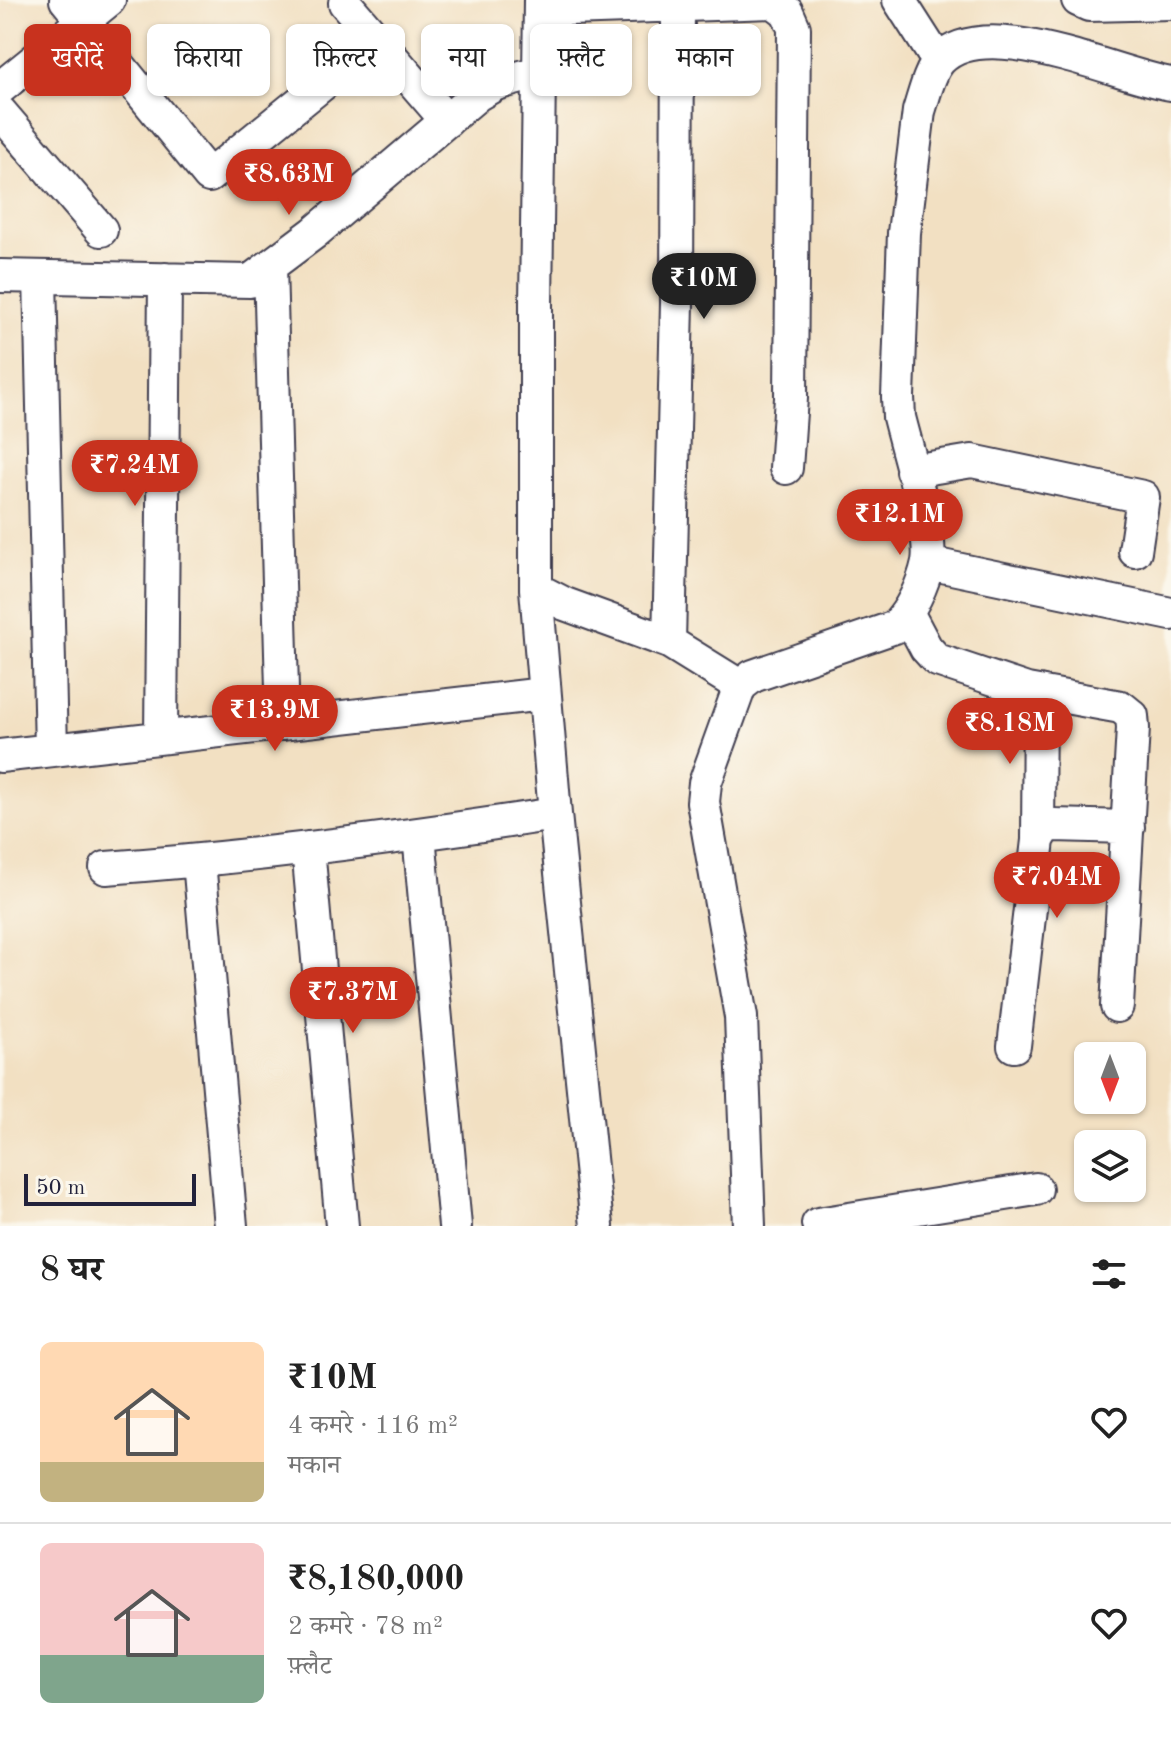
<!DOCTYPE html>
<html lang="hi">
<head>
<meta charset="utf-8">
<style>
	:root { --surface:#fff; --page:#f6f6f6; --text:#222; --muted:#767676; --line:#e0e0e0; --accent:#c8321e }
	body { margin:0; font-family:"Old Standard TT","Noto Serif Devanagari",serif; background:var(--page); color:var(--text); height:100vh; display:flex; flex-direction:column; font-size:30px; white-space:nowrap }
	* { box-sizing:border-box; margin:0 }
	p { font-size:26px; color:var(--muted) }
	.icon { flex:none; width:44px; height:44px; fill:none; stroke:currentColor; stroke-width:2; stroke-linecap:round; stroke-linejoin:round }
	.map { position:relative; height:1226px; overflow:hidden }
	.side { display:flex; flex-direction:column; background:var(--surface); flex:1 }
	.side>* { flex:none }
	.guide { position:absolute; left:24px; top:24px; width:1124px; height:72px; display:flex; gap:16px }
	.needle { width:52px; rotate:180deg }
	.tools { position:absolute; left:1074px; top:1042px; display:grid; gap:16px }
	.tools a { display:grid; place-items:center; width:72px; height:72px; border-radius:12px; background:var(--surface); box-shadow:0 2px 6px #0004; font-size:40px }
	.scale { position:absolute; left:24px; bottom:20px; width:172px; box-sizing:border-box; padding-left:8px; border:4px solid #22223b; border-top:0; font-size:22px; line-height:28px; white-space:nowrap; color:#22223b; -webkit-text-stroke:6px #fbf7ec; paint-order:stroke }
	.price { position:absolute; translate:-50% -68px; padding:0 18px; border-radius:28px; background:var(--accent); color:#fff; font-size:26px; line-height:52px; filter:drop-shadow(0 2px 4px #0008) }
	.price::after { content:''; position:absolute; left:50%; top:48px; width:24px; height:18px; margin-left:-12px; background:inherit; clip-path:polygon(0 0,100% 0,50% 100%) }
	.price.current { background:#222; color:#fff }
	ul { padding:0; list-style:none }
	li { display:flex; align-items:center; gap:24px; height:200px; padding:0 40px }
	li+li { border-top:2px solid var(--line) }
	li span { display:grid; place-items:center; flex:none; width:224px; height:160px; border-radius:12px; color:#555 }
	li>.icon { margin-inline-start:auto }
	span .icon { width:96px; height:96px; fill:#fffc; stroke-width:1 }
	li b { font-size:34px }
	h2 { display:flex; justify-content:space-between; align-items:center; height:96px; padding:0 40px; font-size:34px }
	.tag { padding:0 28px; border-radius:12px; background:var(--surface); box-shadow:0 2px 6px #0004; font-size:28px; line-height:72px }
	.tag.current { background:var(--accent); color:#fff }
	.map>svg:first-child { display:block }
</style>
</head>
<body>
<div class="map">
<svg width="1171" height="1226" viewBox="0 0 1171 1226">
	<rect width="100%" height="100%" fill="#fbf7ec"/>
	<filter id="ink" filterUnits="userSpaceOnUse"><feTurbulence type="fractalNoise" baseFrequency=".0125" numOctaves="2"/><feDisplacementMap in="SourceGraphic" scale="16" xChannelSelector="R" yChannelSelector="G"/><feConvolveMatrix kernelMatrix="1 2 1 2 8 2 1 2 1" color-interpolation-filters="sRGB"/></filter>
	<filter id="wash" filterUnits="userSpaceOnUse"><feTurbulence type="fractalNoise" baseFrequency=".006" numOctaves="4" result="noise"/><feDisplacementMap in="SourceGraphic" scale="32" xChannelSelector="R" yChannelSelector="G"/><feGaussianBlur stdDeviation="1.8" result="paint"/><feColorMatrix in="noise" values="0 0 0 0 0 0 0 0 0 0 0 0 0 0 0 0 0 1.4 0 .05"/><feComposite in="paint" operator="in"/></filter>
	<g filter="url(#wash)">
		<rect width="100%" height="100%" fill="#f2e0c2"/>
	</g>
	<g filter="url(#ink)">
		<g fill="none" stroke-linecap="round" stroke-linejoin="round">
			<!-- minor casing -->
			<g stroke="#413e4f" stroke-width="36">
				<path id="minor" d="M66,0L209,176L377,40
					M540,0L536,305V589L555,814L597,1226
					M899,0L938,61
					M1078,0L1089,5L1171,3
					M345,3L447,121
					M540,10L774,2L787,12L794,28L791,398L786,468
					M0,88L109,0
					M0,112L101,230
					M270,266L283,724
					M0,276L250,281L314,233L477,95L496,84L539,72
					M40,277L51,750
					M912,471L972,461L1143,497L1135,551
					M928,563L1171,614
					M536,589L565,604L669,642L740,686
					M908,614L926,648L937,660L1027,690L1121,707L1132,716L1133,728L1117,1006
					M669,642L677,303L678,0
					M161,737L165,279
					M0,756L544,694
					M419,835L455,1226
					M1038,840L1039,692
					M308,848L342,1226
					M199,861L231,1226
					M106,868C257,857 406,837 555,814
					M1014,1046L1038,840L1045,828L1054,825L1128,827
					M818,1224L1036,1189
					M749,1226L741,1017L703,802L705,783L740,686L753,676L895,627C911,611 923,585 928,562C933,533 907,450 899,417L898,397L904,233L919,111C924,96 929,72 940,60C986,12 1115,75 1171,84"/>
			</g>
			<!-- minor -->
			<use href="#minor" stroke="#fff" stroke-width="32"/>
		</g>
	</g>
</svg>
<div class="tools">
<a><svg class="needle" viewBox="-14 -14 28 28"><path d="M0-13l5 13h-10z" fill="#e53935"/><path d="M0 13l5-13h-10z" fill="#767676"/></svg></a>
<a><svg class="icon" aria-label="layers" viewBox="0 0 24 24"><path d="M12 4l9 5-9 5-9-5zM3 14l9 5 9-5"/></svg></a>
</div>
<div class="scale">50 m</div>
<b class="price" style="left:289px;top:217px">₹8.63M</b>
<b class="price current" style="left:704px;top:321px">₹10M</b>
<b class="price" style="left:135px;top:508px">₹7.24M</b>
<b class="price" style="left:900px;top:557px">₹12.1M</b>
<b class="price" style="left:275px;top:753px">₹13.9M</b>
<b class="price" style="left:1010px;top:766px">₹8.18M</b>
<b class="price" style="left:1057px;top:920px">₹7.04M</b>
<b class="price" style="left:353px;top:1035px">₹7.37M</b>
<div class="guide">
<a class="tag current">खरीदें</a>
<a class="tag">किराया</a>
<a class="tag">फ़िल्टर</a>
<a class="tag">नया</a>
<a class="tag">फ़्लैट</a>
<a class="tag">मकान</a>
</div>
</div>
<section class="side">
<h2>8 घर<svg class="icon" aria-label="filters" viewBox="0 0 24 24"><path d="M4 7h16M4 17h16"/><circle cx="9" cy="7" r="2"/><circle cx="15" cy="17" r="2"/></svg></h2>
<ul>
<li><span style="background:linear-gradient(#ffd9b3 75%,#c2b280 0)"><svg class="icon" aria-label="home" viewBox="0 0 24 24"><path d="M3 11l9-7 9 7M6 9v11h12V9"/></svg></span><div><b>₹10M</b><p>4 कमरे · 116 m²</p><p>मकान</p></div><svg class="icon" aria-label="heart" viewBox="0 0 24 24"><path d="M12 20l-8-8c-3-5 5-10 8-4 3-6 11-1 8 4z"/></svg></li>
<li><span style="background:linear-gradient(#f6c9c9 70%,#7fa58c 0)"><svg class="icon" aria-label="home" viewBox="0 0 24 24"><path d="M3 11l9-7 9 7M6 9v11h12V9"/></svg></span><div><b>₹8,180,000</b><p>2 कमरे · 78 m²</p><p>फ़्लैट</p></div><svg class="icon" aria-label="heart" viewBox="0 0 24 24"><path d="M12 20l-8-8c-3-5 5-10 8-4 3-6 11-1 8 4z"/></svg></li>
</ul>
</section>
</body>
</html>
